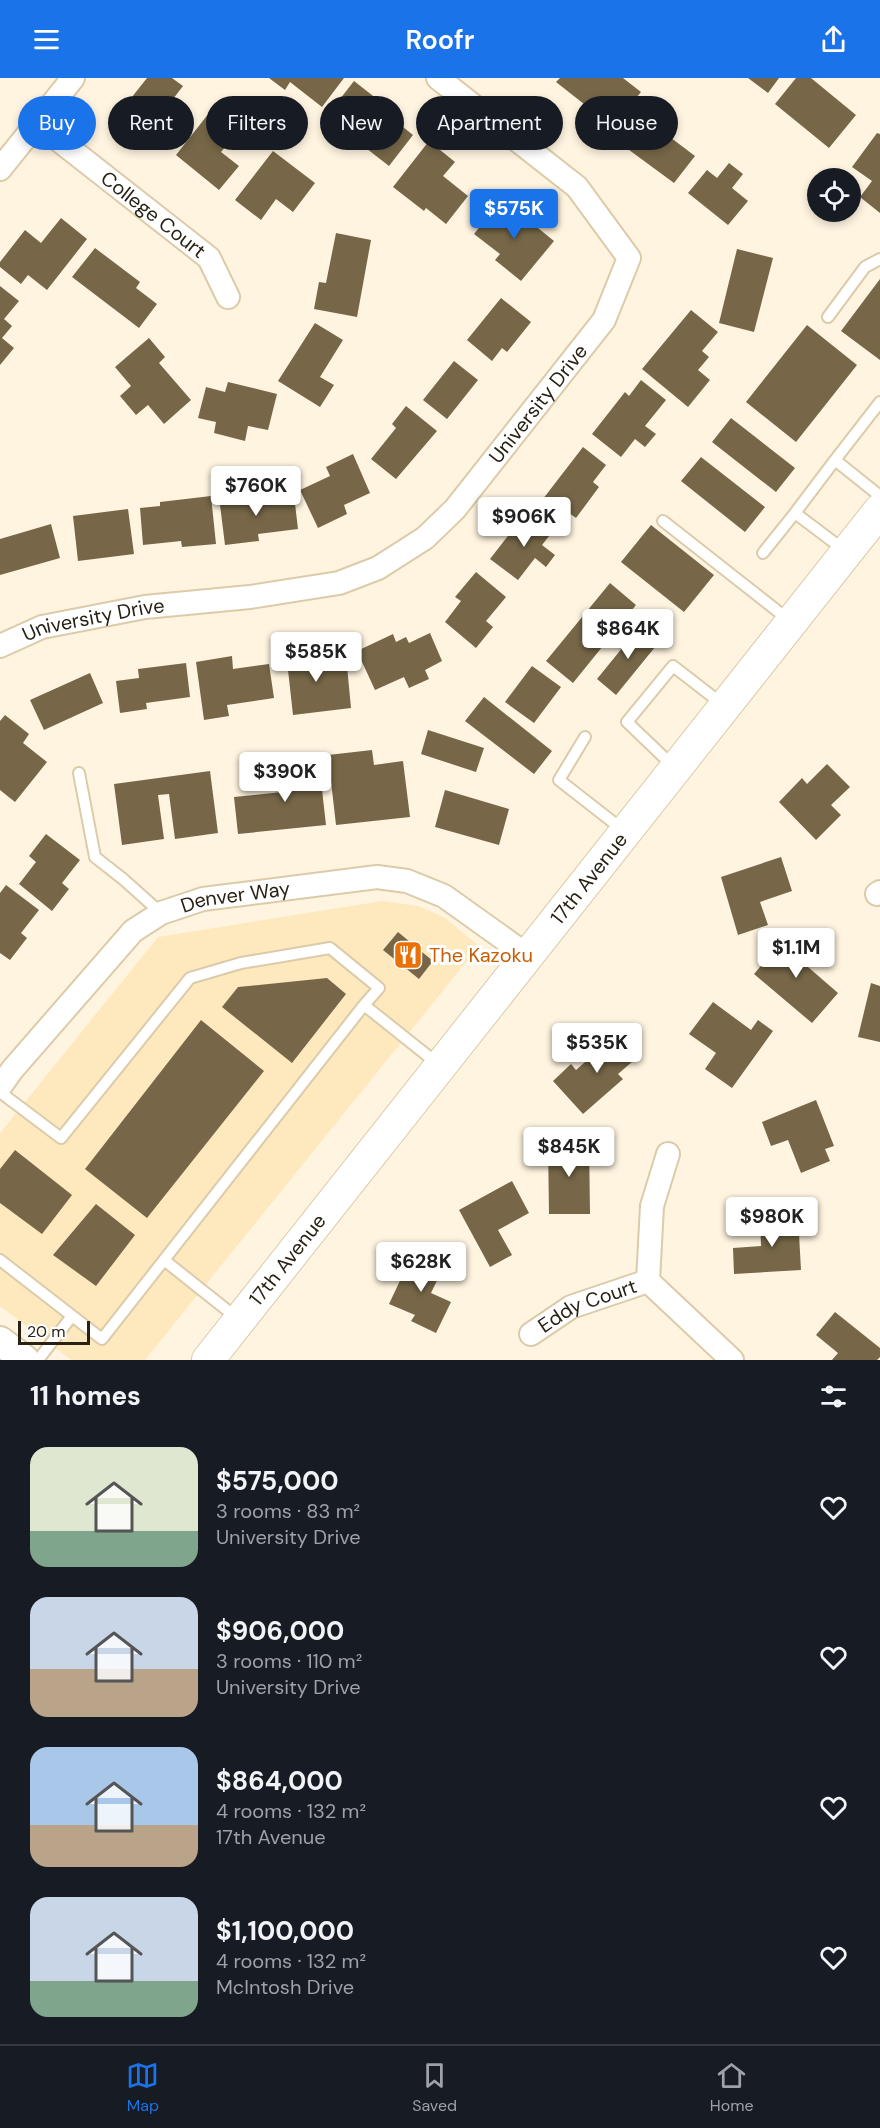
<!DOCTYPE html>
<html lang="en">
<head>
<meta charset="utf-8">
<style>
	:root { --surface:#171b24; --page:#242831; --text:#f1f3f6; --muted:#9ea1a6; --line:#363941; --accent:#1a73e8 }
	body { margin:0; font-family:"DM Sans",sans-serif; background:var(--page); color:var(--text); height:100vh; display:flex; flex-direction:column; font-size:22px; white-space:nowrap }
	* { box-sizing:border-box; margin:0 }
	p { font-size:20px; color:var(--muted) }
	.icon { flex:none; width:33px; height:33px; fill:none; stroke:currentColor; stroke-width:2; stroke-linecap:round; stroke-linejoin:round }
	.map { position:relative; height:1282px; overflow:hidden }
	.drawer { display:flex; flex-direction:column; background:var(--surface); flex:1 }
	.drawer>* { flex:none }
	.top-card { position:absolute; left:18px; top:18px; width:844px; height:54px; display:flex; gap:12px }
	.controls { position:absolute; left:807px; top:90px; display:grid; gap:12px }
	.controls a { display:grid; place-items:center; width:54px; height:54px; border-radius:50%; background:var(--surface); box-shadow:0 3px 9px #0003; font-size:30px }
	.scale { position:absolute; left:18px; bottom:15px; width:72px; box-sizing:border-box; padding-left:6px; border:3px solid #282114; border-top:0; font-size:16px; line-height:21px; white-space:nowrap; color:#282114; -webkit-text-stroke:4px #fff; paint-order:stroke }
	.price { position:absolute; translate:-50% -51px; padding:0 14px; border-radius:6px; background:#fff; color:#222; font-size:20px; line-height:39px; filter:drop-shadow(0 2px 3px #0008) }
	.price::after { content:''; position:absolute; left:50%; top:36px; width:18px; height:14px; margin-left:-9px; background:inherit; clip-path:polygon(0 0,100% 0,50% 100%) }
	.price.selected { background:var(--accent); color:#fff }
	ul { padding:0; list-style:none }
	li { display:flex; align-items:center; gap:18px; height:150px; padding:0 30px }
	li span { display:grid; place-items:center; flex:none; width:168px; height:120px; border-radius:18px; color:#555 }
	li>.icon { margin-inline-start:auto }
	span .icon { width:72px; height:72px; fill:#fffc; stroke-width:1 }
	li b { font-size:26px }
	h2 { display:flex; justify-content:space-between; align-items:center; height:72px; padding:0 30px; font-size:26px }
	.pill { padding:0 21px; border-radius:27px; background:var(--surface); box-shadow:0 3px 9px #0003; font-size:21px; line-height:54px }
	.pill.selected { background:var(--accent); color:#fff }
	header { display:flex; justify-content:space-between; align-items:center; height:78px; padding:0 30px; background:var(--accent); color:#fff; font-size:27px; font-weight:600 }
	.tab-bar { display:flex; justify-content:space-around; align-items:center; height:84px; border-top:2px solid var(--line); background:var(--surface); font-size:16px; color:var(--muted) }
	.tab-bar a { display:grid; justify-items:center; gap:3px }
	.tab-bar .selected { color:var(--accent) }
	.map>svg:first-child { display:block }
</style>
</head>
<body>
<header><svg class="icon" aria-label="menu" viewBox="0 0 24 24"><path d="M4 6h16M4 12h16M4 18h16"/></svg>Roofr<svg class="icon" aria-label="share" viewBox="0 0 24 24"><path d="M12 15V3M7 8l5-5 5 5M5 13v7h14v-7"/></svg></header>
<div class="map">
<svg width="880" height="1282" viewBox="0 0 880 1282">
	<rect width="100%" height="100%" fill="#fff4e0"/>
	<!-- built -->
	<path fill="#fee9bf" d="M382,823L418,828L444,839L479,868L145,1282H71L0,1228V1055L158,859Z"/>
	<!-- building -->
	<path fill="#776748" d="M147,0H172L183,8L147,55L120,34Z
		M269,0H344L322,29L290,4L285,12Z
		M560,0H623L641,14L606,57L583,38L589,30L556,4Z
		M748,0H779L768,15Z
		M796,0H811L856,37L829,70L775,26Z
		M354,3L377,21L373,25L413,57L389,88L326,39Z
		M213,30L240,52L221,74L239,88L219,112L176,77Z
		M642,38L695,78L674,105L621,66Z
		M877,55L880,56V135L860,119L872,103L852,89Z
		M429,63L455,84L443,98L468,118L446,146L426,130L424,133L393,109Z
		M273,73L315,105L293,134L276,121L261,142L235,122Z
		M729,85L743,96L732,110L748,123L728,147L688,115L707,92L717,100Z
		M502,121L554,163L521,203L495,182L500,176L474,156Z
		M61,140L87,161L47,212L28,197L21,206L0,189V184L25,152L41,165Z
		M336,155L371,162L357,239L314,231L319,204L326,205Z
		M95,170L140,204L136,210L157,226L139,250L72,199Z
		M737,171L773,180L754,254L719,245Z
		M880,201V282L841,253Z
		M0,208L19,223L4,241L12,248L2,260L14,270L0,287Z
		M501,220L531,244L507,274L502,270L492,283L467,262Z
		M691,232L718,254L702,273L709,279L698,292L710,302L688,329L642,291Z
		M315,245L343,262L320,299L334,307L320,329L278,303Z
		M807,247L857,287L796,364L746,324Z
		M149,260L165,279L159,285L191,322L164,346L148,327L136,337L120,318L131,308L115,289Z
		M454,283L478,302L447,341L423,322Z
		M641,302L666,322L645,348L656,356L645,369L635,361L621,379L592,356L625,314L629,318Z
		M228,304L277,316L268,352L248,348L245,363L214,355L216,344L198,340L206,309L225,314Z
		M406,328L437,353L396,401L371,381L396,350L392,346Z
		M731,340L795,390L776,414L712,364Z
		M583,369L606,387L593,404L599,409L576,440L569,435L560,448L536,430Z
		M353,376L370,415L344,427L347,436L318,450L300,412L330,398L326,389Z
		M701,379L765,429L745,454L681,403Z
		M246,416L247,422L294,417L298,451L258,456L259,463L225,467L219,419Z
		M211,418L216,466L182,469L181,463L143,467L140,430L160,428V424Z
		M128,431L134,476L78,483L73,438Z
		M531,436L553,453L542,467L555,477L546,489L535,480L518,502L490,481L514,450L518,453Z
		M51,446L60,480L0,497V461Z
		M651,447L714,497L684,534L621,484Z
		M476,494L506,519L486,543L493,549L476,570L445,544L461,523L455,519Z
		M610,505L636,527L573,605L546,583Z
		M640,548L660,563L616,617L597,601Z
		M430,555L442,583L425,592L429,601L409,610L404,599L375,612L357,573L393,556L396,564L406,559L409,565Z
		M323,570L325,590L347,588L351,630L293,637L286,574Z
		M232,578L233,591L269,586L274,620L227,627L229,638L204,642L196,584Z
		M186,585L190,619L146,625L147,631L120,635L116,603L139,600L138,591Z
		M532,588L561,609L534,645L505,624Z
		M90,595L103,625L44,652L30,622Z
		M484,619L552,673L534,696L465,643Z
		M5,637L29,656L23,665L47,684L15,724L0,712V643Z
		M428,652L484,670L476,694L421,676Z
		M372,672L374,687L403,683L410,739L336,747L328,677Z
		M319,685L326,747L238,756L234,719L282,714L279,689Z
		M827,686L850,709L831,727L841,737L816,762L779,724L802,700L807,706Z
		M210,693L218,755L175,761L169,716L158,717L164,761L122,767L114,706Z
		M445,712L509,731L499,767L435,749Z
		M46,756L80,782L62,805L69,811L52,833L19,806L36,784L29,778Z
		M781,779L792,813L760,824L768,847L738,857L721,799Z
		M6,807L39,832L21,855L27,860L10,882L0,875V815Z
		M398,854L433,883L419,901L383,872Z
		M789,855L817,879L808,889L838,915L812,945L754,896Z
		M327,900L346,916L292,985L222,929L238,909Z
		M871,905L880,908V964L858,959Z
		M713,924L751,952L758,942L773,953L732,1010L705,991L716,975L689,956Z
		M201,942L264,993L147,1140L85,1091Z
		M619,954L640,977L618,996L623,1001L583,1036L553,1003L571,986L576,992Z
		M816,1022L834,1068L825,1071L830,1083L801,1095L788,1062L771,1068L762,1044Z
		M589,1063L590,1136H549L548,1064Z
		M15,1072L72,1117L42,1156L0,1125V1091Z
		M512,1103L529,1135L498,1152L512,1177L490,1189L459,1132Z
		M96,1126L135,1157L96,1208L53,1177Z
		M798,1138L801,1192L734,1196L733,1170L761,1168L760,1140Z
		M414,1173L444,1188L431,1215L451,1224L436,1255L411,1243L415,1237L389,1226Z
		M835,1234L880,1270V1279L877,1282H832L838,1275L816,1257Z"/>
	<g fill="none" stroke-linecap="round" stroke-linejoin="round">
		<!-- service casing -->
		<g stroke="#dccba9" stroke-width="14">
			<path id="service" d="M828,239L865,189L880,181
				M880,324L835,382L880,418
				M835,382L795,435L844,472
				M663,443L789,542
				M763,475L795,435
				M585,659L559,702L623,752
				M673,688L627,644L673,588L722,626
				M79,695L95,779L123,801L161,835
				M0,1014L61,1060L190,900L241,885L330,870L379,910L364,927
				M0,1182L102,1261L364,927L438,986
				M164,1182L237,1240
				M38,1282L72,1238"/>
		</g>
		<!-- minor casing -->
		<g stroke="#dccba9" stroke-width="26">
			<g id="minor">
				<path id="s1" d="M37,45L209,180L228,219"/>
				<path d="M0,91L73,0"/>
				<path id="s2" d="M0,568L42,549L145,529L250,519L339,505L378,490L425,460L455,431L604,242L629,180L577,109L438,0"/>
				<path d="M877,816L880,814"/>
				<path id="s3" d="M0,1009L12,992L133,853L161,835L203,821L377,799L407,803L444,818L528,878"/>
				<path d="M668,1076L652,1128L648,1203L732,1282"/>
				<path id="s4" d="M531,1256L571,1229L648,1203"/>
			</g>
		</g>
		<!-- tertiary casing -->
		<g stroke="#dccba9" stroke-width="32">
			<path id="tertiary" d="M0,1263L25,1282"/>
		</g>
		<!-- secondary casing -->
		<g stroke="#dccba9" stroke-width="34">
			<g id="secondary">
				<path id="s5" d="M208,1282L880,432"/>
			</g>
		</g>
		<!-- service -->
		<use href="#service" stroke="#fff" stroke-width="10"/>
		<!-- minor -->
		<use href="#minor" stroke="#fff" stroke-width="22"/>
		<!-- tertiary -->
		<use href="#tertiary" stroke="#fff" stroke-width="28"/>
		<!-- secondary -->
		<use href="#secondary" stroke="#fff" stroke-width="32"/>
	</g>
	<!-- icons -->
	<defs>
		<g id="restaurant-square" transform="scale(1.5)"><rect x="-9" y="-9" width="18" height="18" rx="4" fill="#e8710a" stroke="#fff"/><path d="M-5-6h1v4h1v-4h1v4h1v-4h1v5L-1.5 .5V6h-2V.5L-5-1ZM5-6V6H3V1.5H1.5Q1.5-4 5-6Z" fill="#fff"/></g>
	</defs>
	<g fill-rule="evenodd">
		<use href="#restaurant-square" x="408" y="877"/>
	</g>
	<g text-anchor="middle" stroke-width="6" stroke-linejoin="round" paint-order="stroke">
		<!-- street labels -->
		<g font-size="20" fill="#282114" stroke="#fff">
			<text dy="7" stroke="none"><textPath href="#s1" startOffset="148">College Court</textPath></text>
			<text dy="7" stroke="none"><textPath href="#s2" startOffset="620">University Drive</textPath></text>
			<text dy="7" stroke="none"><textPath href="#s2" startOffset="98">University Drive</textPath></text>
			<text dy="7" stroke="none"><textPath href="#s5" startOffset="614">17th Avenue</textPath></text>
			<text dy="7" stroke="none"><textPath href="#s3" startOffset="315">Denver Way</textPath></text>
			<text dy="7" stroke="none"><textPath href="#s5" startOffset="128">17th Avenue</textPath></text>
			<text dy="7" stroke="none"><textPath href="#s4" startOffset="64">Eddy Court</textPath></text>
		</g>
		<!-- food labels -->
		<g font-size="20" fill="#c56008" stroke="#fff" text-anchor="start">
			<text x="429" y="884">The Kazoku</text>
		</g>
	</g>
</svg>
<div class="controls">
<a><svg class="icon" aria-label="locate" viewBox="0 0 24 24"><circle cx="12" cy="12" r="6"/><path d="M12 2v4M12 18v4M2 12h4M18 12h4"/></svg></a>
</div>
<div class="scale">20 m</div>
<b class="price selected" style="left:514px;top:162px">$575K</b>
<b class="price" style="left:256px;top:439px">$760K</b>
<b class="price" style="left:524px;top:470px">$906K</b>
<b class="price" style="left:628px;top:582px">$864K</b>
<b class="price" style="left:316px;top:605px">$585K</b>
<b class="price" style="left:285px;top:725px">$390K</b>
<b class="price" style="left:796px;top:901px">$1.1M</b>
<b class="price" style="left:597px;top:996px">$535K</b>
<b class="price" style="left:569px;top:1100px">$845K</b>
<b class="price" style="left:772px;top:1170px">$980K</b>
<b class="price" style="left:421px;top:1215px">$628K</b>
<div class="top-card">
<a class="pill selected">Buy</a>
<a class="pill">Rent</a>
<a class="pill">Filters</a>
<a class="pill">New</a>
<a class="pill">Apartment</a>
<a class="pill">House</a>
</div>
</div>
<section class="drawer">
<h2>11 homes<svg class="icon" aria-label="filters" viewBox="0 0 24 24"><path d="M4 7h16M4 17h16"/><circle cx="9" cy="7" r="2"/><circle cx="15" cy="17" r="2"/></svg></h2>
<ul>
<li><span style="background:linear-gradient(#dfe7d0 70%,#7fa58c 0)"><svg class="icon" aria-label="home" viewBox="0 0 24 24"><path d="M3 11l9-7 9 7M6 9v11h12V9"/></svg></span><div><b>$575,000</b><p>3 rooms · 83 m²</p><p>University Drive</p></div><svg class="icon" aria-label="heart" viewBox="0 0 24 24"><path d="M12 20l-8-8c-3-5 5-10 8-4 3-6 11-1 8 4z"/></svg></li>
<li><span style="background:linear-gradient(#c9d6e8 60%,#b9a48a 0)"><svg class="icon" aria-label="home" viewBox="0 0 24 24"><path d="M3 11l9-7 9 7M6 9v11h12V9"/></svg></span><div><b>$906,000</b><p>3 rooms · 110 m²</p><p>University Drive</p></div><svg class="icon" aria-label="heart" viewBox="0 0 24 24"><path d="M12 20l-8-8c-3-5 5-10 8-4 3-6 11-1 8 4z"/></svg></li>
<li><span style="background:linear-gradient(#a9c7e8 65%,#b9a48a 0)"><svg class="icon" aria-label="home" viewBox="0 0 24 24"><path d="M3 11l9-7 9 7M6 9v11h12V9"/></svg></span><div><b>$864,000</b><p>4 rooms · 132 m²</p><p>17th Avenue</p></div><svg class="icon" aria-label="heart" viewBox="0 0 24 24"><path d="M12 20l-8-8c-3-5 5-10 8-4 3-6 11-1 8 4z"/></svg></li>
<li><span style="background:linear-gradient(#c9d6e8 70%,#7fa58c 0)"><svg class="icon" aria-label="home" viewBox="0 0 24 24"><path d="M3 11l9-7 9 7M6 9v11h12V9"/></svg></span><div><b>$1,100,000</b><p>4 rooms · 132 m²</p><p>McIntosh Drive</p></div><svg class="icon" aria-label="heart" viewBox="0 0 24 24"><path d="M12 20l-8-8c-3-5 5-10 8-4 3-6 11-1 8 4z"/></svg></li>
</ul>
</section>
<nav class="tab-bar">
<a class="selected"><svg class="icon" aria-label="map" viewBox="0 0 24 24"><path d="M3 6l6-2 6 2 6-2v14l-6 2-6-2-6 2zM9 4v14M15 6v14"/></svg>Map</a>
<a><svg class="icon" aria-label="saved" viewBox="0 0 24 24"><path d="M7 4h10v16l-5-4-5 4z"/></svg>Saved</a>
<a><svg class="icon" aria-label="home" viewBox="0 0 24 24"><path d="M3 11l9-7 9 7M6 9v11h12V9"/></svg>Home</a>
</nav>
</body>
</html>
